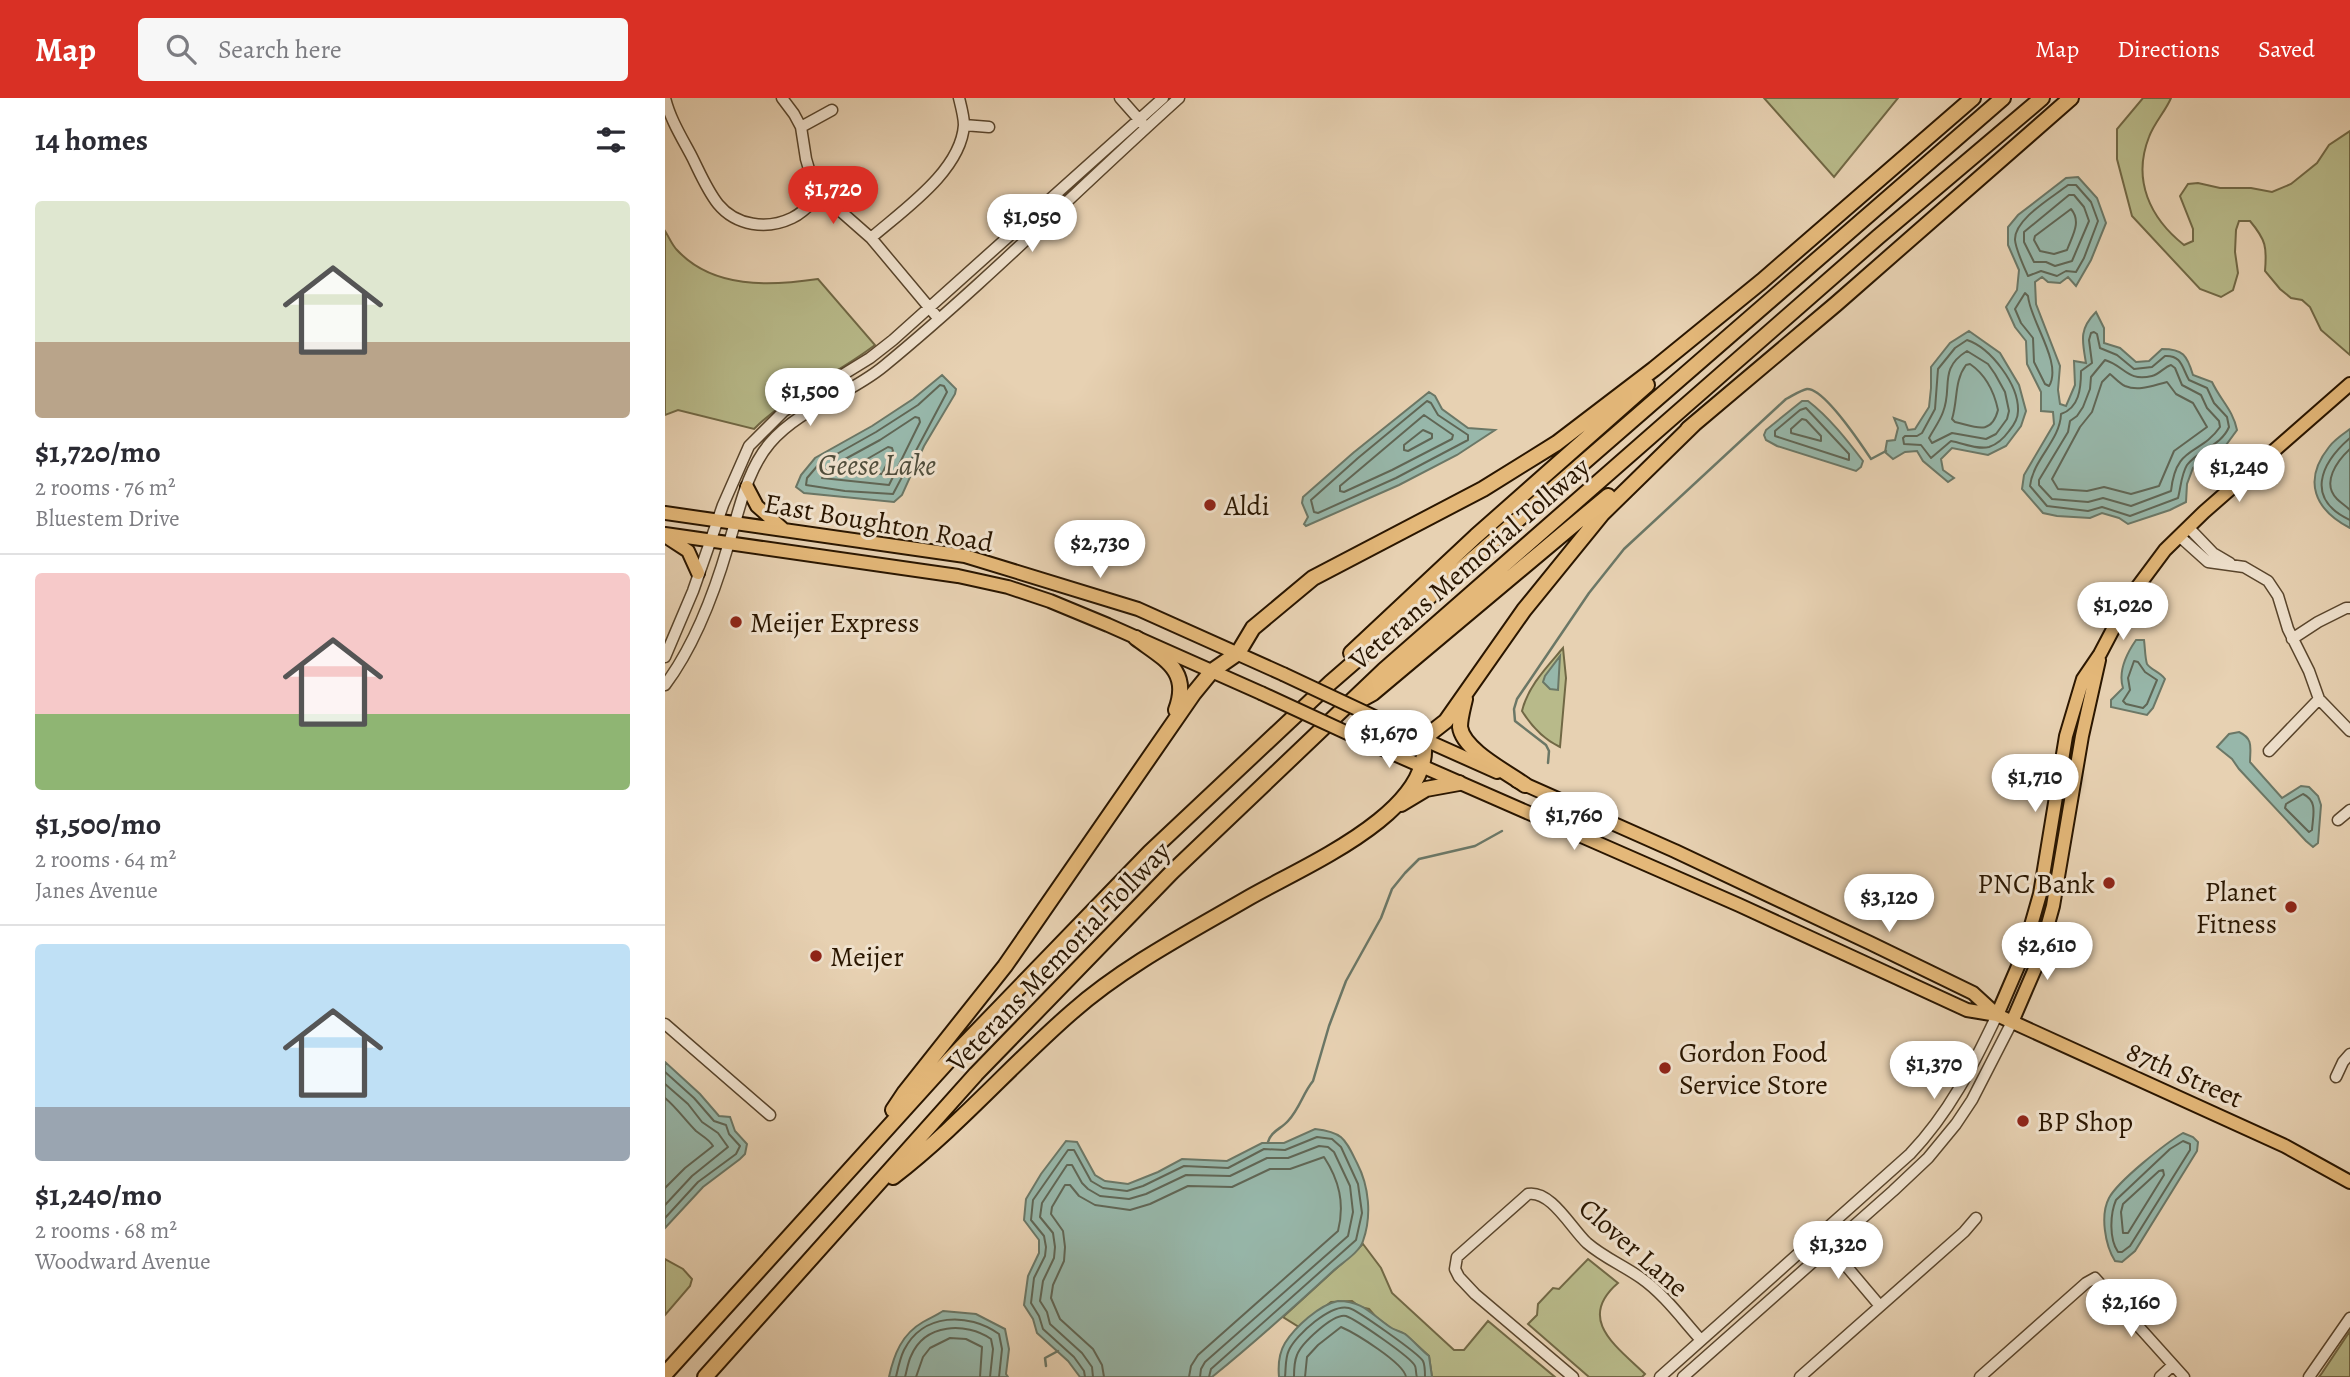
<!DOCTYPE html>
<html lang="en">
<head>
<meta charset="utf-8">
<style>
	:root { --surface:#fff; --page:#f7f7f7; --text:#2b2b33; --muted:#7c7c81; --line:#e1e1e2; --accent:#d93025 }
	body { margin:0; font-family:Alegreya,serif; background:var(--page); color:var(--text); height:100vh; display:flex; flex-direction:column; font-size:26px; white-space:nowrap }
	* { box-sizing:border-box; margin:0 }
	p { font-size:23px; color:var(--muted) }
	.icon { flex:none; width:38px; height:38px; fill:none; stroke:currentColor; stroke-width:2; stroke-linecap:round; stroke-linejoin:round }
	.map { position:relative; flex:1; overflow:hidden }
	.panel { display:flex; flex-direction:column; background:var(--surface); width:665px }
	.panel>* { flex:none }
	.price { position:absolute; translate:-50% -60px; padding:0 16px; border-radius:24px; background:#fff; color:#222; font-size:23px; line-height:46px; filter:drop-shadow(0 2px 4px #0008) }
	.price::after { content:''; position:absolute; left:50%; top:42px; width:21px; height:16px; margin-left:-10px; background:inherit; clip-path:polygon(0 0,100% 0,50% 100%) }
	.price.current { background:var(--accent); color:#fff }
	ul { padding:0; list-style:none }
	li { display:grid; align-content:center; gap:14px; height:371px; padding:0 35px }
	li+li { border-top:2px solid var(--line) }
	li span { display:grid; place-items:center; height:217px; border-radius:7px; color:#555 }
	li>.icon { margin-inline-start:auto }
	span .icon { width:126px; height:126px; fill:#fffc; stroke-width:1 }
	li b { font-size:30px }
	h2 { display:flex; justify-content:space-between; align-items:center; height:84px; padding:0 35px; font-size:30px }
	header { display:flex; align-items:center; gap:42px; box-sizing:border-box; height:98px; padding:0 35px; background:var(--accent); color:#fff }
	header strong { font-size:33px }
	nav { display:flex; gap:38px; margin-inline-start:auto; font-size:24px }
	.search { width:490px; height:63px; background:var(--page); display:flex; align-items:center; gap:18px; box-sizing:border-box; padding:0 24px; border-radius:7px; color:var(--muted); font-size:26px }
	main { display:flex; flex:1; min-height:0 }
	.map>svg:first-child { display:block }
</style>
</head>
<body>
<header>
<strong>Map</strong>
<div class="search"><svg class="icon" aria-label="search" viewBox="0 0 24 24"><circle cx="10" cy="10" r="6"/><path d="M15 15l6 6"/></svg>Search here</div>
<nav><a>Map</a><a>Directions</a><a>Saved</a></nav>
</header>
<main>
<section class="panel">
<h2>14 homes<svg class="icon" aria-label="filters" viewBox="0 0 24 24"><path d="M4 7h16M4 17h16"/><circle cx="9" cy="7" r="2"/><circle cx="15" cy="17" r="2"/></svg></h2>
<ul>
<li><span style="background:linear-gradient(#dfe7d0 65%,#b9a48a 0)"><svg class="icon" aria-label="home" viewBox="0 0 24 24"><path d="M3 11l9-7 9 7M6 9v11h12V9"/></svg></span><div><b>$1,720/mo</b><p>2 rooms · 76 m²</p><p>Bluestem Drive</p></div></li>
<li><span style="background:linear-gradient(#f6c9c9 65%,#8fb573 0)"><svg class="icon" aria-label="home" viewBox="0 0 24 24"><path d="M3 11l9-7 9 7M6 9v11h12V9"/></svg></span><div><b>$1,500/mo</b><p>2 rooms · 64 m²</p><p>Janes Avenue</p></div></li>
<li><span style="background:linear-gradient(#bfe0f5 75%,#9aa5b1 0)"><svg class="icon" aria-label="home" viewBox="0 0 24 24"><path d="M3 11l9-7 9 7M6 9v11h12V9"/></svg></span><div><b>$1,240/mo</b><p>2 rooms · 68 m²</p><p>Woodward Avenue</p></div></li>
</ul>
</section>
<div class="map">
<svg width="1685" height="1279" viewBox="0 0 1685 1279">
	<rect width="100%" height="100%" fill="#e7d1b2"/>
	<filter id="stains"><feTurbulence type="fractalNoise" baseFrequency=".00286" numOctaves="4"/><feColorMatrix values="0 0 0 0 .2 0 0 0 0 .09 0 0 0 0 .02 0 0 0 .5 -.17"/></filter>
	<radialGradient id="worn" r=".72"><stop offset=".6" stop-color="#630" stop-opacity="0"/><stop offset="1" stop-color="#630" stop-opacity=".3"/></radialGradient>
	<!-- green -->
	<path fill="#b8ba8a" stroke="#716845" stroke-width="2" d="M1099,0H1233L1169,79Z
		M1478,0H1506C1500,14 1489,25 1484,39C1467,82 1485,120 1519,147L1528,143V131L1515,98L1523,86L1533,85L1555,90H1586L1607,94L1626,86L1652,65L1664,47L1685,33V257L1656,232L1645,209L1637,202L1626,200L1615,191L1600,173C1602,149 1601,142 1585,123H1574L1571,132L1570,154L1573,175L1568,192L1556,199L1535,191L1467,118L1452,61V31Z
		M0,133C4,139 7,147 12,152C48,191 105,188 153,181L210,247C171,277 124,296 89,331L13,312L0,317Z
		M898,550L901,580L895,649C878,641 867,629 857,613C863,588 882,569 898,550Z
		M698,1146L716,1170L727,1195L789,1252H799L823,1223L890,1279H767L764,1258L740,1236L727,1231L711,1219L704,1211L695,1209L687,1203L666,1204L634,1229L618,1219Z
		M0,1161L18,1171L27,1181L25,1188L0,1217Z
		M923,1161L953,1185C911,1221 951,1248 980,1276L977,1279H924L863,1226L872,1217L873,1206L888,1190L894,1191Z
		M1685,1233V1279H1654L1657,1275Z"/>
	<!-- water -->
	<path fill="#97b7aa" stroke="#6b7766" stroke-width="2" d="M1413,79L1432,100L1441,125L1426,162L1411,188L1403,179L1395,185L1383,184L1377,179L1370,184L1371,206L1395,268L1393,292L1395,306L1401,308L1410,287L1409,263L1421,265C1417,242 1414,231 1431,214L1439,230V245L1455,250L1471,264L1484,263L1497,251C1518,251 1522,257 1528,277L1547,284C1556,303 1568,312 1572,332L1561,347L1528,370L1522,386L1521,404L1505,412L1463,426L1454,420L1437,415L1425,420L1392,418L1378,415L1357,391L1359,377L1389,326L1388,314L1376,313V294L1362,266L1361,243L1350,229L1341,209L1352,192L1354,172L1343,147V129L1353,117L1401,80Z
		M1304,233L1335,255L1354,287L1361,313L1356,328L1341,348L1323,357L1287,350L1276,361L1278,372L1289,380L1283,384L1258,363L1252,353L1240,354L1228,361L1220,354L1222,343L1230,342L1233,330L1229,320L1240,324L1243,332L1250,331L1264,309L1266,290V269L1285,245Z
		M277,277L291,291L290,296L259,348L237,397L229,404L139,395L131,389L136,377L150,360L207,328L248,301Z
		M764,294L770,298L777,311L803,330L830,332L792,357L734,387L641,428L639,426L643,419L637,405L638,399L688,355Z
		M1137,303H1143C1164,319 1182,342 1198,363L1196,369L1191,373L1112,348L1101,342L1099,337L1101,332Z
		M1685,331V430C1650,412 1637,383 1664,349C1669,342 1678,336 1685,331Z
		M1471,542H1479C1480,549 1480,560 1482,566C1486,572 1495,574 1500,581L1488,610L1482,617L1446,609V602L1458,590C1453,574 1462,555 1471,542Z
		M895,558L893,592L885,591L878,584L880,578Z
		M1574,634C1589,641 1585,650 1585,664L1617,700L1636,688L1644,689L1653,698L1656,707L1653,745L1648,749L1641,743L1574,671L1567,661L1552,649L1564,636Z
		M0,964L35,996L54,1018L65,1019L70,1033L82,1046L80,1056L75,1061L38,1089L0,1130Z
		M650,1031C678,1034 680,1041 692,1065C704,1088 707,1118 698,1143C695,1154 677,1165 668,1173C629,1209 589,1245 547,1279H415L403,1263L372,1235L368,1221L359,1207L363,1178L374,1155V1142L359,1122L361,1101L376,1076L401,1043L412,1044L430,1077L440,1083L463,1086L493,1074L517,1061L562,1063L597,1045H619Z
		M1518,1035L1528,1039L1533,1044L1532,1053L1470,1153L1457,1164L1450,1163C1440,1147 1435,1117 1444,1100C1453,1083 1501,1045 1518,1035Z
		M673,1203C698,1203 706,1216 725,1229C729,1232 735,1233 740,1236C748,1242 756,1252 764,1258L767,1279H614C613,1268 614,1255 620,1245C630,1229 654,1207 673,1203Z
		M278,1213L311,1216L340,1231L344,1251L341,1276L343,1279H224C229,1256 237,1236 258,1224C265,1220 272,1217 278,1213Z"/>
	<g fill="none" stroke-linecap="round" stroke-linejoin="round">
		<!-- shore -->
		<path stroke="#606655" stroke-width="2" d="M1403,87H1411L1426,104L1433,123L1419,160L1411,174L1401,173L1392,178L1376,173L1363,178C1359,169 1351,152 1350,142C1349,121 1388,99 1403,87Z
			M1404,97H1409L1419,109L1424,123L1407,163L1390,168L1381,164H1369L1359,144V134Z
			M1406,111C1417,124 1407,138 1402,152L1389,156L1375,153L1369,142L1370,138Z
			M1360,195L1363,198C1365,223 1398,265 1384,288L1380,286L1369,264L1368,240L1356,225L1350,211Z
			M1429,234L1432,236L1435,250L1452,257L1469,271L1487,269L1500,258C1517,257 1517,270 1524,282L1542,290L1549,305L1562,319L1564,329C1556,348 1534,351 1522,367C1516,377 1516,389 1513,400L1465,418L1437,409L1423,413L1382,408L1365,388C1368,361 1395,343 1396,316C1414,310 1416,291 1416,273L1427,265L1424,242L1426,235Z
			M1302,242C1326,250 1354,287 1353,313C1353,321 1349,327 1344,333C1339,340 1333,346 1324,349C1312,352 1298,345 1286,343L1266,360L1256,347L1239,346L1238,340L1240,338H1252L1257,335L1270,311L1273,271L1290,250Z
			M1302,253L1323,266L1330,276L1340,294L1344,313L1342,321L1331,336L1321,341L1287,335L1267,345L1264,340C1268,332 1275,323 1278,314C1288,289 1273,271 1302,253Z
			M1440,262C1460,268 1462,284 1487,278C1495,276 1499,269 1506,267L1510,270L1517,287L1536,297L1542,310L1554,323L1555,329C1535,358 1511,346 1506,393L1466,408L1438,400L1423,404L1387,401L1374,387V382L1403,334L1405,323L1412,318L1418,309L1425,291L1426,279Z
			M1305,266C1321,277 1329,293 1333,312C1326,339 1309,328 1290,324L1287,321C1293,302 1289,283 1301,267Z
			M1445,276C1450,280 1454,285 1460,288C1474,294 1489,287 1502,284L1511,296L1528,305L1542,329L1509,353L1494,388L1466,396L1439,389L1422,393L1393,391L1387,381L1415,329L1427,314L1437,284Z
			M275,287L279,288L282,294L228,396L180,393L141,387L142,380L154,366L211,334L253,307Z
			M762,303L766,305L773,317L803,337V342L731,380L653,415L649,414L646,402L693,360Z
			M1141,310L1184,356V362L1110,338V333L1135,312Z
			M759,317L788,337L787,341L727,372L679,394L675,393V388Z
			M250,319L254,320L255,324L224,387L157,380L160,372L215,342Z
			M1137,321L1141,322L1156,338V343L1126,335V331Z
			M758,332L767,336V340L743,353L739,352V347Z
			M1685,340C1655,366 1640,401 1685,422
			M223,349L227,350L228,353L217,376L189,373L190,368Z
			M1685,351C1672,363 1656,385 1672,401C1676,405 1681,408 1685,412
			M1469,563L1473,564L1480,574L1492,582L1482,606L1478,610L1461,606L1458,603L1465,592L1463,580Z
			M1638,696C1653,703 1648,717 1647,732L1644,734L1620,710L1621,706Z
			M0,974L29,1000L49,1023L61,1027L64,1036L75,1048L71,1056L33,1084L0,1120
			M0,986L23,1006L37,1024L53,1035L63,1049L27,1078L0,1107
			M0,1000C12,1010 20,1022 31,1033C37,1038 44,1041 48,1048L20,1070L0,1090
			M1518,1043L1525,1046V1052L1465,1148L1457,1154H1453C1444,1141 1445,1116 1451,1102L1505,1051Z
			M1498,1072L1499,1077L1463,1135H1458L1456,1114L1458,1106L1494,1073Z
			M231,1279C233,1270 235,1260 239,1252C258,1215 303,1214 334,1236L337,1251L334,1279
			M240,1279C242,1272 243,1264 246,1258C260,1225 301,1224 326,1241L328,1251L325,1279
			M251,1279L258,1259L265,1250L285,1240L301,1241L317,1249L315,1279
			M420,1279L419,1273L409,1259L378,1231L374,1218L366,1205L369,1180L380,1158L381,1149L379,1138L366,1122L368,1102L403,1052H409L426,1083L438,1090L462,1093L478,1088L519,1068L563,1070L599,1051L620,1052L652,1039L667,1041L676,1049L693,1086L697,1115L691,1142L546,1271L544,1279
			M428,1279L427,1269L417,1255L385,1226L382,1214L375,1203L378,1183L389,1160L390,1149L388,1135L375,1119L377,1105L402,1067H407L417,1085L423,1091L435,1098L464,1101L481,1096L521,1077L565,1078L602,1060H623L654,1048L663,1049L669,1054L685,1088L688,1114L683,1138L540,1264L536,1271L535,1279
			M439,1279L437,1267L428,1251L395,1221L386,1200L388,1187L399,1163L400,1149L398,1133L386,1116L387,1109L400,1087H405L414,1098L430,1107L465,1112L485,1106L523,1088L567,1089L605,1071H625L659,1059C674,1082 680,1105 673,1133L533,1257L526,1268L524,1279
			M620,1279C621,1270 620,1260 624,1252C631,1237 666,1205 684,1210C692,1212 753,1255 758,1263C760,1267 760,1275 760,1279
			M629,1279C629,1272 629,1264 632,1257C636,1246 668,1215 681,1218C690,1221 746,1259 750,1268C751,1269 751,1278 752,1279
			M640,1279L642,1259L653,1247L676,1229C690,1235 739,1265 741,1279"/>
		<!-- stream -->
		<path stroke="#6b7766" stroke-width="2.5" d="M883,665L884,653L881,647L850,623L849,611L852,601L924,495L959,451L1121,301C1127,298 1136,292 1142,291C1159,290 1196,346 1206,361L1221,353
			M603,1044C606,1033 616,1031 623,1023C635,1010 638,995 648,983L664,928L681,883L716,820L727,791L740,775L754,761L810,748L837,733
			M381,1268L380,1260L393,1253"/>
		<!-- minor casing -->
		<g stroke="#59452c" stroke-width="13">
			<path id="minor" d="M0,0C5,21 17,40 27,59C35,75 42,92 53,106C71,128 102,132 127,120C138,115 147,105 156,96
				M117,0L129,16L136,29L141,61L146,78L156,96L206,140L273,220
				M455,0L478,26
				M299,27L324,29
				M136,29L167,12
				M206,140C238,112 296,73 299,27C299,19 296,8 294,0
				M1523,429L1548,455L1565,465
				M1514,438L1543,464L1579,469L1603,483L1613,498L1623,531L1644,573L1654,601L1685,633
				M1627,541L1653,524L1681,510H1685
				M0,559L28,493L58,407L84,348L119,313L205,260L228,242L498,0
				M0,587C30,547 49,496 63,448C74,414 81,373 105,345C136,309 183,298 219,268C321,184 415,89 514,0
				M1604,653L1654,601
				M1673,722L1685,712
				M0,926L105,1017
				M1671,979L1678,964L1685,956
				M1155,1137L1215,1208
				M908,1279L810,1196L794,1179L790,1171L792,1159L863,1096C886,1092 906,1130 922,1145C938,1159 959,1168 976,1180C999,1196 1017,1221 1036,1242
				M995,1279L1245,1056C1284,1015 1308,968 1332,917
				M1018,1279L1228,1093L1263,1060L1291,1026L1307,1002L1347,924
				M1135,1279L1299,1134L1311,1120
				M1315,1279L1421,1185L1430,1180L1519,1279
				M1495,1279L1508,1267
				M1644,1279L1685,1220"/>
		</g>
		<!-- major casing -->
		<g stroke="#2a1600" stroke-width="16">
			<path id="major" d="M82,389L92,408L118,431
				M0,415L300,458L473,511L618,576
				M0,436L293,478L343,489L385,503L443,527L596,595
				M3,440L23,453L33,475
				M720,624L832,674
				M704,645L1074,807L1302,912L1332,917L1620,1048L1685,1084
				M852,683L1010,753L1205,845L1308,895L1332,917
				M1332,917L1357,859L1375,796L1401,638L1418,581L1435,556L1465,499L1500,452L1539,414L1685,286
				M1347,924L1372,866L1388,808L1417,638L1434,562"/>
		</g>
		<!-- highway casing -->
		<g stroke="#2a1600" stroke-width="18">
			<path id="highway" d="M1023,331L1171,206L1406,0
				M471,540C499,561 526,572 511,612
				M686,555L811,438L982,287
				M697,601L708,595L943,398
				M800,601C798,610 795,620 795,629C798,652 842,674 860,687
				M736,706L761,691L794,685
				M228,1012L240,994L340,868L529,595L547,573L573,555L588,530L648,480L818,391L892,345L989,271L1097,183L1308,0
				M228,1079C293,1029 346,967 407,914C459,868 525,834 585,799C635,770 773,713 758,641L781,623L859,512L937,416L1029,326
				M0,1276L285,961L485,754L665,585L1338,0
				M40,1279L311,976L507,774L719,572L1213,139L1377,0"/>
		</g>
		<!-- minor -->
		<use href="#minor" stroke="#efe1cd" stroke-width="10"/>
		<!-- major -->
		<use href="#major" stroke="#e4b879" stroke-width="12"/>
		<!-- highway -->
		<use href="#highway" stroke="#e4b879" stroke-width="14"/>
		<!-- major-bridge casing -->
		<g stroke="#2a1600" stroke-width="16" stroke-linecap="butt">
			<path id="major-bridge" d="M618,576L720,624
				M596,595L704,645"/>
		</g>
		<!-- major-bridge -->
		<use href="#major-bridge" stroke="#e4b879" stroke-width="12"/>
	</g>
	<!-- markers -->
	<g fill="#8f2418" stroke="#efe1cd" stroke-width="2.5">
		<circle cx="545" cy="407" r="7"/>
		<circle cx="71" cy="524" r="7"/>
		<circle cx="1444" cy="785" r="7"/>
		<circle cx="1626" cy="809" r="7"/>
		<circle cx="151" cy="858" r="7"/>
		<circle cx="1000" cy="970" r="7"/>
		<circle cx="1358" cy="1023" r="7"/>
	</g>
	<g text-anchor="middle" stroke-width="6" stroke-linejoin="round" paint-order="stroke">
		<!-- poi labels -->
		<g font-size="28" fill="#2a1600" stroke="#efe1cd" text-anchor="start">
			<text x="559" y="417">Aldi</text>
			<text x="85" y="534">Meijer Express</text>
			<text x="1430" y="795" text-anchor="end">PNC Bank</text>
			<text x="1612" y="803" text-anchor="end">Planet<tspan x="1612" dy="32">Fitness</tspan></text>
			<text x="165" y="868">Meijer</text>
			<text x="1014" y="964">Gordon Food<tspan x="1014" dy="32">Service Store</tspan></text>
			<text x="1372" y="1033">BP Shop</text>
		</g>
		<!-- street labels -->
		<g font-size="28" fill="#2a1600" stroke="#efe1cd">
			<text transform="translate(214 424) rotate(10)" y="10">East Boughton Road</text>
			<text transform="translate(804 465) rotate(-41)" y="10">Veterans Memorial Tollway</text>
			<text transform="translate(393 858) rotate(-46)" y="10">Veterans Memorial Tollway</text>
			<text transform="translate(1520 976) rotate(24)" y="10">87th Street</text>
			<text transform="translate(969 1149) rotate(41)" y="10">Clover Lane</text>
		</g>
		<!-- water labels -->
		<g font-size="30" font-style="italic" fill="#504e3c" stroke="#efe1cd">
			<text x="212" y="377">Geese Lake</text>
		</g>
	</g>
	<rect width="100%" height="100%" filter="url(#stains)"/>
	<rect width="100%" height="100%" fill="url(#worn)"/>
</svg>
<b class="price current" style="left:168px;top:128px">$1,720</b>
<b class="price" style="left:367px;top:156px">$1,050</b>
<b class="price" style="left:145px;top:330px">$1,500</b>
<b class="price" style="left:1574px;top:406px">$1,240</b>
<b class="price" style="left:435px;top:482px">$2,730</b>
<b class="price" style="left:1458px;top:544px">$1,020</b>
<b class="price" style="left:724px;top:672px">$1,670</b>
<b class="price" style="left:1370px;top:716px">$1,710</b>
<b class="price" style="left:909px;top:754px">$1,760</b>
<b class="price" style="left:1224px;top:836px">$3,120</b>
<b class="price" style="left:1382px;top:884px">$2,610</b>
<b class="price" style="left:1269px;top:1003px">$1,370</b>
<b class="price" style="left:1173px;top:1183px">$1,320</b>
<b class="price" style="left:1466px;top:1241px">$2,160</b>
</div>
</main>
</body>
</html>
